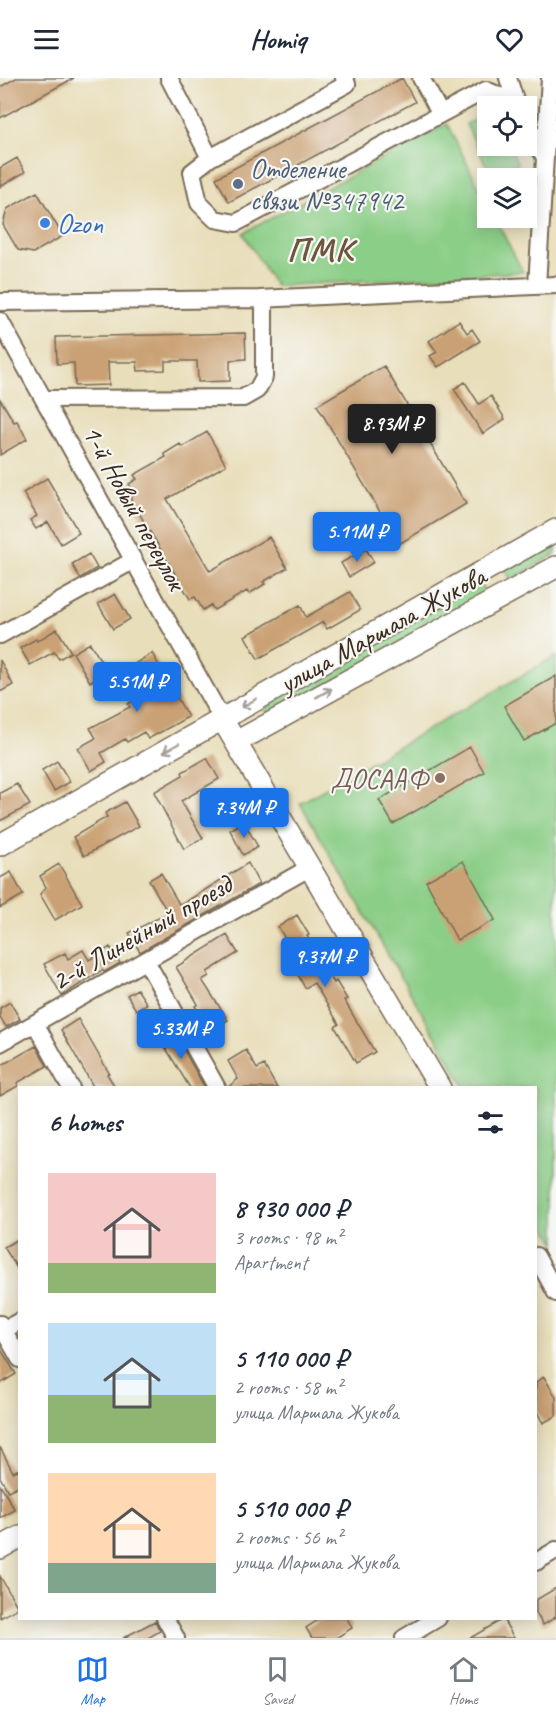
<!DOCTYPE html>
<html lang="en">
<head>
<meta charset="utf-8">
<style>
	:root { --surface:#fff; --page:#f6f6f7; --text:#1f2937; --muted:#747a83; --line:#e0e1e3; --accent:#1a73e8 }
	body { margin:0; font-family:Caveat,sans-serif; background:var(--page); color:var(--text); height:100vh; display:flex; flex-direction:column; font-size:22px; white-space:nowrap }
	* { box-sizing:border-box; margin:0 }
	p { font-size:20px; color:var(--muted) }
	.icon { flex:none; width:33px; height:33px; fill:none; stroke:currentColor; stroke-width:2; stroke-linecap:round; stroke-linejoin:round }
	.map { position:relative; flex:1; overflow:hidden }
	.panel { position:absolute; left:18px; top:1008px; width:519px; height:534px; display:flex; flex-direction:column; background:var(--surface); border-radius:0px; box-shadow:0 3px 15px #0003 }
	.panel>* { flex:none }
	.controls { position:absolute; left:477px; top:18px; display:grid; gap:12px }
	.controls a { display:grid; place-items:center; width:60px; height:60px; border-radius:0px; background:var(--surface); box-shadow:0 3px 15px #0003; font-size:30px }
	.price { position:absolute; translate:-50% -51px; padding:0 14px; border-radius:6px; background:var(--accent); color:#fff; font-size:20px; line-height:39px; filter:drop-shadow(0 2px 3px #0008) }
	.price::after { content:''; position:absolute; left:50%; top:36px; width:18px; height:14px; margin-left:-9px; background:inherit; clip-path:polygon(0 0,100% 0,50% 100%) }
	.price.on { background:#222; color:#fff }
	ul { padding:0; list-style:none }
	li { display:flex; align-items:center; gap:18px; height:150px; padding:0 30px }
	li span { display:grid; place-items:center; flex:none; width:168px; height:120px; border-radius:0px; color:#555 }
	li>.icon { margin-inline-start:auto }
	span .icon { width:72px; height:72px; fill:#fffc; stroke-width:1 }
	li b { font-size:26px }
	h2 { display:flex; justify-content:space-between; align-items:center; height:72px; padding:0 30px; font-size:26px }
	header { display:flex; justify-content:space-between; align-items:center; height:78px; padding:0 30px; background:var(--surface); font-size:27px; font-weight:800 }
	.tab-bar { display:flex; justify-content:space-around; align-items:center; height:84px; border-top:2px solid var(--line); background:var(--surface); font-size:16px; color:var(--muted) }
	.tab-bar a { display:grid; justify-items:center; gap:3px }
	.tab-bar .on { color:var(--accent) }
	.map>svg:first-child { display:block }
</style>
</head>
<body>
<header><svg class="icon" aria-label="menu" viewBox="0 0 24 24"><path d="M4 6h16M4 12h16M4 18h16"/></svg>Homiq<svg class="icon" aria-label="heart" viewBox="0 0 24 24"><path d="M12 20l-8-8c-3-5 5-10 8-4 3-6 11-1 8 4z"/></svg></header>
<div class="map">
<svg width="556" height="1560" viewBox="0 0 556 1560">
	<rect width="100%" height="100%" fill="#f6f6f2"/>
	<filter id="ink" filterUnits="userSpaceOnUse"><feTurbulence type="fractalNoise" baseFrequency=".0167" numOctaves="2"/><feDisplacementMap in="SourceGraphic" scale="12" xChannelSelector="R" yChannelSelector="G"/><feConvolveMatrix kernelMatrix="1 2 1 2 8 2 1 2 1" color-interpolation-filters="sRGB"/></filter>
	<filter id="wash" filterUnits="userSpaceOnUse"><feTurbulence type="fractalNoise" baseFrequency=".008" numOctaves="4" result="noise"/><feDisplacementMap in="SourceGraphic" scale="24" xChannelSelector="R" yChannelSelector="G"/><feGaussianBlur stdDeviation="1.35" result="paint"/><feColorMatrix in="noise" values="0 0 0 0 0 0 0 0 0 0 0 0 0 0 0 0 0 1.4 0 .05"/><feComposite in="paint" operator="in"/></filter>
	<g filter="url(#wash)">
		<rect width="100%" height="100%" fill="#e9deba"/>
		<!-- green -->
		<path fill="#8bce87" stroke="#637c52" stroke-width="1.5" d="M487,36L488,68H509L518,86L492,99L466,46Z
			M447,46L487,125L488,140H495L523,194L275,208L243,155Z
			M556,459V476L511,502L503,488Z
			M479,502L487,518L269,639L262,626Z
			M556,578V1166L536,1131V1010L465,1009L300,725Z"/>
		<g id="blocks">
			<!-- building -->
			<path fill="#caa174" d="M16,0H74L0,40V9Z
				M402,0L415,24L229,124L216,100Z
				M17,80L25,94L0,109V90Z
				M37,114L63,158L33,175L18,172L3,147L7,131Z
				M459,243L467,255L472,251L480,263L438,289L430,278L437,274L429,263Z
				M245,255L246,281L230,282V303L198,304L197,283H165V292L138,293L137,284H108L109,307L75,308L74,285L57,286L56,259Z
				M384,288L466,426L399,466L317,327Z
				M465,304L479,326L491,318L505,341L483,356L454,311Z
				M0,321L14,344L17,343L27,361L0,377Z
				M207,354L226,387L167,421L210,493L269,459L287,490L263,504L265,506L249,516L247,513L214,532L211,527L203,532L195,519L190,521L130,420L135,417L129,406L137,401L134,397L166,379L164,376L180,366L182,369Z
				M47,400L79,455L61,466L48,444L36,451L30,442L37,438L23,415Z
				M366,471L374,484L349,499L341,485Z
				M89,476L97,490L80,500L72,486Z
				M350,514L360,532L327,551L323,544L258,581L245,558L300,527L306,539Z
				M115,516L130,541L113,551L98,526Z
				M57,551L71,574L59,581L54,574L30,587L20,570L36,561L37,563Z
				M90,565L107,593L90,604L73,575Z
				M152,575L188,639L148,661L144,654L127,664L125,661L101,675L106,684L91,693L78,670L96,660L90,650L130,629L128,626L144,617L128,590Z
				M0,582L13,607L0,614Z
				M556,598V645L524,663L504,628Z
				M470,669L484,694L393,746L379,722Z
				M207,680L219,701L181,723L203,760L184,771L154,714L183,697L182,694Z
				M57,683L70,704L54,713L42,692Z
				M17,706L30,727L0,743V715Z
				M125,724L139,748L84,778L73,759L107,739L105,735Z
				M244,744L258,769L243,777L230,752Z
				M463,783L495,842L457,862L426,803Z
				M248,785L259,806L140,874L129,855L168,835L149,802L161,795L179,826L184,825Z
				M59,786L82,826L55,842L40,816L46,809L40,798Z
				M11,794L23,817L0,830V800Z
				M297,837L309,857L307,858L319,879L334,905L336,903L347,921L344,922L375,974L356,985L335,949L339,946L314,905L305,910L288,878L294,875L278,849Z
				M227,857L238,875L207,894L209,898L202,902L228,942L210,953L195,928L198,926L176,889Z
				M110,869L120,885L104,894L102,892L62,918L44,886L65,875L68,881L83,872L89,882Z
				M137,911L147,926L136,932L127,917Z
				M10,924L20,941L6,949L0,939V930Z
				M78,941L109,995L107,996L116,1010H94L61,952Z
				M172,951L205,1010H190L159,959Z
				M36,968L47,988L17,1005L18,1008L0,1018V988Z
				M246,972L257,991L264,987L277,1010H227L238,1001L228,983Z
				M20,1160V1195L4,1169Z
				M0,1270L16,1296L0,1306Z
				M544,1299L556,1319V1338L543,1345L536,1332V1304Z
				M0,1369L13,1394L20,1391V1407L8,1413L0,1399Z
				M0,1407L15,1432L0,1440Z
				M0,1498L18,1530L0,1540Z
				M556,1510V1539L543,1547L536,1535V1522Z
				M321,1540H347L352,1550L336,1560H312L306,1550Z
				M503,1541L514,1560H470Z
				M155,1543L160,1553L148,1560H123Z"/>
		</g>
	</g>
	<g filter="url(#ink)">
		<use href="#blocks" fill-opacity="0" stroke="#786955" stroke-width="1.5"/>
		<g fill="none" stroke-linecap="round" stroke-linejoin="round">
			<!-- minor casing -->
			<g stroke="#786955" stroke-width="20">
				<path id="minor" d="M169,0L210,80
					M344,0L347,6L210,80L192,94L199,125L215,141L236,145L486,12L516,25L518,28
					M421,0L440,35
					M508,0L516,25
					M526,44L544,78
					M537,207L550,0
					M0,224L259,221L556,207
					M0,243L222,641
					M44,321L243,320L257,312L264,299V221
					M0,557L134,482
					M146,883L217,1010
					M35,945L71,1010
					M0,965L309,790
					M536,1178L556,1215
					M0,1246L20,1281
					M0,1254L20,1243
					M536,1484L556,1472
					M165,1540L176,1560
					M404,1560L438,1540"/>
			</g>
			<!-- major casing -->
			<g stroke="#786955" stroke-width="24">
				<path id="major" d="M222,641L440,1010
					M236,664L556,489
					M0,767L556,452
					M0,1470L20,1459"/>
			</g>
			<!-- minor -->
			<use href="#minor" stroke="#fff" stroke-width="16"/>
			<!-- major -->
			<use href="#major" stroke="#fff" stroke-width="21"/>
		</g>
		<!-- one-way arrows -->
		<defs><path id="oneway-shaft" d="M-6 0H5M1.5-3L5.5 0L1.5 3" fill="none" stroke-width="1.6" stroke-linecap="round" stroke-linejoin="round" transform="scale(1.5)"/></defs>
		<g stroke="#a79f9a">
			<use href="#oneway-shaft" transform="translate(324 615) rotate(-29)"/>
			<use href="#oneway-shaft" transform="translate(249 625) rotate(150)"/>
			<use href="#oneway-shaft" transform="translate(171 670) rotate(150)"/>
		</g>
	</g>
	<!-- markers -->
	<circle fill="#5c6f8a" stroke="#f6f6f2" stroke-width="2" cx="238" cy="106" r="6"/>
	<circle fill="#3f7fe0" stroke="#f6f6f2" stroke-width="2" cx="45" cy="145" r="6"/>
	<circle fill="#8d6e63" stroke="#f6f6f2" stroke-width="2" cx="440" cy="700" r="6"/>
	<g text-anchor="middle" stroke-width="4.5" stroke-linejoin="round" paint-order="stroke">
		<!-- service labels -->
		<g font-size="28" fill="#4e5e75" stroke="#f6f6f2" text-anchor="start">
			<text x="250" y="100">Отделение<tspan x="250" dy="32">связи №347942</tspan></text>
		</g>
		<!-- shop labels -->
		<g font-size="28" fill="#366cbe" stroke="#f6f6f2" text-anchor="start">
			<text x="57" y="155">Ozon</text>
		</g>
		<!-- street labels -->
		<g font-size="28" fill="#3b2a1e" stroke="#f6f6f2">
			<text transform="translate(135 429) rotate(61)" y="10">1-й Новый переулок</text>
			<text transform="translate(382 551) rotate(-29)" y="10">улица Маршала Жукова</text>
			<text transform="translate(141 854) rotate(-30)" y="10">2-й Линейный проезд</text>
		</g>
		<!-- education labels -->
		<g font-size="28" fill="#785e54" stroke="#f6f6f2" text-anchor="end">
			<text x="428" y="710">ДОСААФ</text>
		</g>
		<!-- district labels -->
		<g font-size="34" font-weight="bold" fill="#6d543c" stroke="#f6f6f2">
			<text x="320" y="183">ПМК</text>
		</g>
	</g>
</svg>
<div class="controls">
<a><svg class="icon" aria-label="locate" viewBox="0 0 24 24"><circle cx="12" cy="12" r="6"/><path d="M12 2v4M12 18v4M2 12h4M18 12h4"/></svg></a>
<a><svg class="icon" aria-label="layers" viewBox="0 0 24 24"><path d="M12 4l9 5-9 5-9-5zM3 14l9 5 9-5"/></svg></a>
</div>
<b class="price on" style="left:392px;top:377px">8.93M ₽</b>
<b class="price" style="left:357px;top:485px">5.11M ₽</b>
<b class="price" style="left:137px;top:635px">5.51M ₽</b>
<b class="price" style="left:244px;top:761px">7.34M ₽</b>
<b class="price" style="left:325px;top:910px">9.37M ₽</b>
<b class="price" style="left:181px;top:982px">5.33M ₽</b>
<section class="panel">
<h2>6 homes<svg class="icon" aria-label="filters" viewBox="0 0 24 24"><path d="M4 7h16M4 17h16"/><circle cx="9" cy="7" r="2"/><circle cx="15" cy="17" r="2"/></svg></h2>
<ul>
<li><span style="background:linear-gradient(#f6c9c9 75%,#8fb573 0)"><svg class="icon" aria-label="home" viewBox="0 0 24 24"><path d="M3 11l9-7 9 7M6 9v11h12V9"/></svg></span><div><b>8 930 000 ₽</b><p>3 rooms · 98 m²</p><p>Apartment</p></div></li>
<li><span style="background:linear-gradient(#bfe0f5 60%,#8fb573 0)"><svg class="icon" aria-label="home" viewBox="0 0 24 24"><path d="M3 11l9-7 9 7M6 9v11h12V9"/></svg></span><div><b>5 110 000 ₽</b><p>2 rooms · 58 m²</p><p>улица Маршала Жукова</p></div></li>
<li><span style="background:linear-gradient(#ffd9b3 75%,#7fa58c 0)"><svg class="icon" aria-label="home" viewBox="0 0 24 24"><path d="M3 11l9-7 9 7M6 9v11h12V9"/></svg></span><div><b>5 510 000 ₽</b><p>2 rooms · 56 m²</p><p>улица Маршала Жукова</p></div></li>
</ul>
</section>
</div>
<nav class="tab-bar">
<a class="on"><svg class="icon" aria-label="map" viewBox="0 0 24 24"><path d="M3 6l6-2 6 2 6-2v14l-6 2-6-2-6 2zM9 4v14M15 6v14"/></svg>Map</a>
<a><svg class="icon" aria-label="saved" viewBox="0 0 24 24"><path d="M7 4h10v16l-5-4-5 4z"/></svg>Saved</a>
<a><svg class="icon" aria-label="home" viewBox="0 0 24 24"><path d="M3 11l9-7 9 7M6 9v11h12V9"/></svg>Home</a>
</nav>
</body>
</html>
